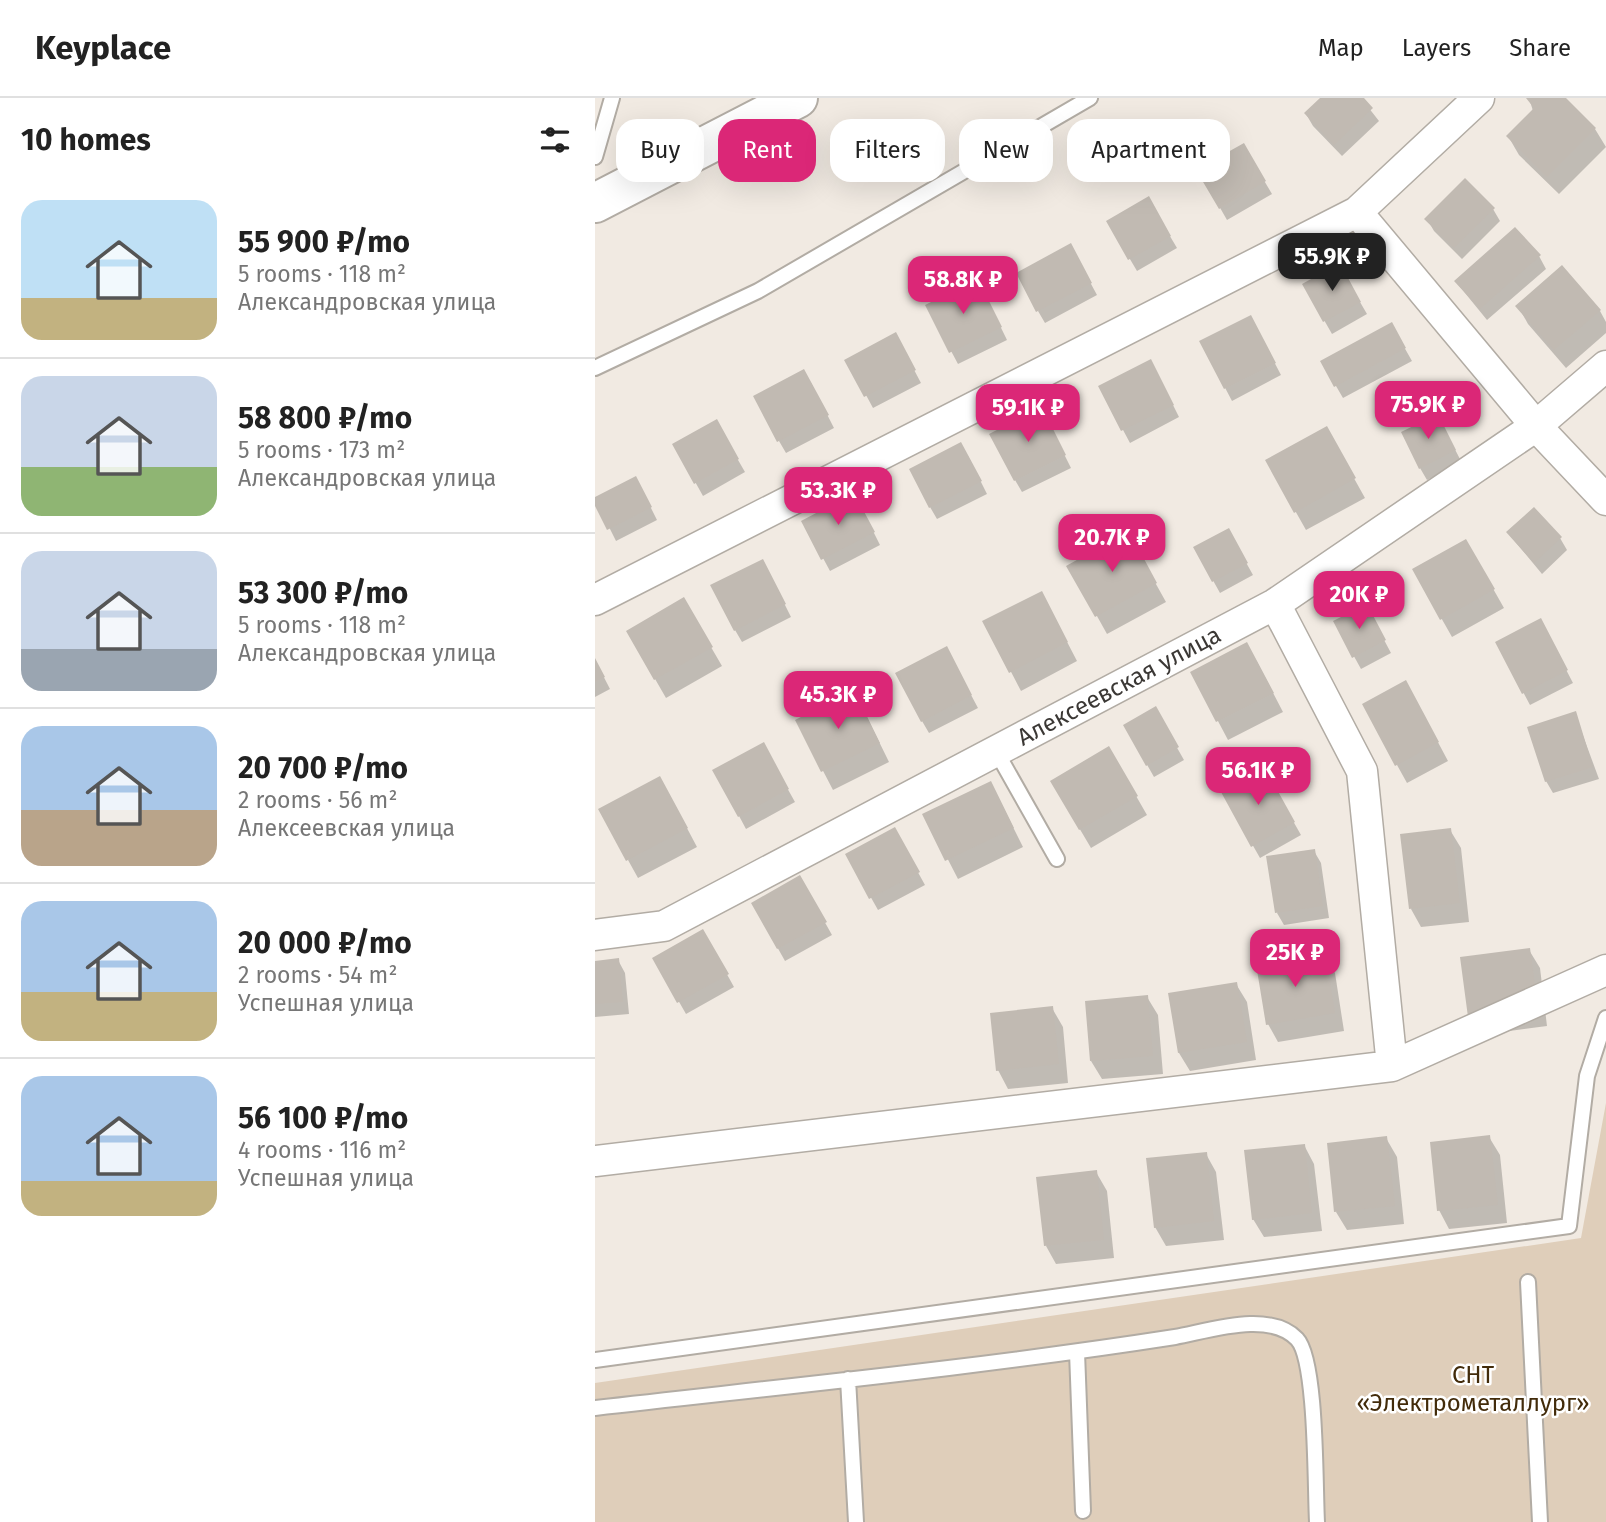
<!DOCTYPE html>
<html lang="en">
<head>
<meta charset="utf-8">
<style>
	:root { --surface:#fff; --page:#f6f6f6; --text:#222; --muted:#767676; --line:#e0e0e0; --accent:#db2777 }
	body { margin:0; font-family:"Fira Sans",sans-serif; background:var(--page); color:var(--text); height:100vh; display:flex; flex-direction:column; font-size:26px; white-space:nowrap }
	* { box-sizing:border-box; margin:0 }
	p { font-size:23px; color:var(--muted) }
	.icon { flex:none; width:38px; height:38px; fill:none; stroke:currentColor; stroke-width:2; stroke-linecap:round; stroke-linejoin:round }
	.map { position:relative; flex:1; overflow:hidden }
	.panel { display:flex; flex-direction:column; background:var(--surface); width:595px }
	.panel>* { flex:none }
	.guide { position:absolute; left:21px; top:21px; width:665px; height:63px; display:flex; gap:14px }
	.price { position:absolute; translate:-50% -60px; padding:0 16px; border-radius:14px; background:var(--accent); color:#fff; font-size:23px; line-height:46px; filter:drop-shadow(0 2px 4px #0008) }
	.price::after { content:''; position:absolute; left:50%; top:42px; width:21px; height:16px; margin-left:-10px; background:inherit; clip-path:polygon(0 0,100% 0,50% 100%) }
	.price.selected { background:#222; color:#fff }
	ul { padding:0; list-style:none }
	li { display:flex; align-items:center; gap:21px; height:175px; padding:0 21px }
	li+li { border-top:2px solid var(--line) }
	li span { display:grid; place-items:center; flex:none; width:196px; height:140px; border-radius:21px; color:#555 }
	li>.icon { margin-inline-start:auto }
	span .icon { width:84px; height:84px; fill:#fffc; stroke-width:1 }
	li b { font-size:30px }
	h2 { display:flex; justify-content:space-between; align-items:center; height:84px; padding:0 21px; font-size:30px }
	.tag { padding:0 24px; border-radius:21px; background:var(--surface); box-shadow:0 7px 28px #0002; font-size:24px; line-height:63px }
	.tag.selected { background:var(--accent); color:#fff }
	header { display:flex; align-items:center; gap:42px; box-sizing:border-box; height:98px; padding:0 35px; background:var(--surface); border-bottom:2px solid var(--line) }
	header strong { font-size:33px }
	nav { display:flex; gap:38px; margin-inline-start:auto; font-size:24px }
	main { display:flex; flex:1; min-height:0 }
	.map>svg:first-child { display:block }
</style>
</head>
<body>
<header>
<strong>Keyplace</strong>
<nav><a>Map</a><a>Layers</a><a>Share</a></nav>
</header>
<main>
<section class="panel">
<h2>10 homes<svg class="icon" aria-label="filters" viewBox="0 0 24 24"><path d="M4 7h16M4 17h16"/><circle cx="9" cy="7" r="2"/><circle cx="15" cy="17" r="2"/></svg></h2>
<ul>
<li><span style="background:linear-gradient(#bfe0f5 70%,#c2b280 0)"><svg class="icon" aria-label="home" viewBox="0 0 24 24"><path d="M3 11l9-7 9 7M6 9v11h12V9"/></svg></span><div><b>55 900 ₽/mo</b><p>5 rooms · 118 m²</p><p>Александровская улица</p></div></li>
<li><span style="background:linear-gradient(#c9d6e8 65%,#8fb573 0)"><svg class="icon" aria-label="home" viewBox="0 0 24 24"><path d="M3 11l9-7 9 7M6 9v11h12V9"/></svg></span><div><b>58 800 ₽/mo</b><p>5 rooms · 173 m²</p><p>Александровская улица</p></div></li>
<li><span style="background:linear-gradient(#c9d6e8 70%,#9aa5b1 0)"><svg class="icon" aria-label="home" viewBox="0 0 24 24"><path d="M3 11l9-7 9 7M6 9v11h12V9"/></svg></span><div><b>53 300 ₽/mo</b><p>5 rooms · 118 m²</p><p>Александровская улица</p></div></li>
<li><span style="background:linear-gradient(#a9c7e8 60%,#b9a48a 0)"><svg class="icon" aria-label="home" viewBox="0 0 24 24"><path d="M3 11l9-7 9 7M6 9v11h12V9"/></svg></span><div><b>20 700 ₽/mo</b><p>2 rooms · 56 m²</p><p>Алексеевская улица</p></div></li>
<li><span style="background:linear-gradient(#a9c7e8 65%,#c2b280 0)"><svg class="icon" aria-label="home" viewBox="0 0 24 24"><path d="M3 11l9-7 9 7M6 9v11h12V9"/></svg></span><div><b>20 000 ₽/mo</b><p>2 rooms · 54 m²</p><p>Успешная улица</p></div></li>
<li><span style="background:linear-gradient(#a9c7e8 75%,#c2b280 0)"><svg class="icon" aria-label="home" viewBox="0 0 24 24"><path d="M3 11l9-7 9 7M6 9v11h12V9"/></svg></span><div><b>56 100 ₽/mo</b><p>4 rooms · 116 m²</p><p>Успешная улица</p></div></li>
</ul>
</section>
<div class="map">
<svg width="1011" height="1424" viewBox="0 0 1011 1424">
	<rect width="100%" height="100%" fill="#f1eae2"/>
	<!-- green -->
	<path fill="#dfceba" d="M1011,1005V1424H0V1285L986,1140Z"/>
	<!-- shadow -->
	<path fill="#0003" d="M728,0H766L784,23L747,58L718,28L711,16Z
		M934,0H969L1000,31L1011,49L964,96L924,57L913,38L938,13Z
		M648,47L677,96L632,122L604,73Z
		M553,101L582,150L542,173L513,124Z
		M898,111L905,123L867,161L839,133L832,121Z
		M944,158L951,171L892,222L861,184Z
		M482,160L502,197L450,225L443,213Z
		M744,168L772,216L737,236L709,187Z
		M389,195L412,242L363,266L332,208Z
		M923,208L1005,213L1011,224V235L971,270L933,226Z
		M796,226L817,263L748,300L727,264Z
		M662,231L686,277L637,303L606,244Z
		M307,249L326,285L278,310L252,262Z
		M562,275L584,319L535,345L505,289Z
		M216,285L239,330L191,355L184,343Z
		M121,324L150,374L108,398L79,346Z
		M453,324L476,370L427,394L420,382Z
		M731,330L770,400L711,432L672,363Z
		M849,330L867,365L832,382L825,370Z
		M373,358L392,396L342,421L335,409Z
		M47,392L62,422L21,443L0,401Z
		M266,409L285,447L235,473L208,423Z
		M633,432L658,477L625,495L600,450Z
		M913,435L965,440L972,452L947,476Z
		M533,436L571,504L512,536L474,468Z
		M871,443L909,510L857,539L819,472Z
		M174,475L196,519L147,544L140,532Z
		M88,501L127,568L71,600L33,534Z
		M771,508L796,555L766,571L740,524Z
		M456,513L482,563L426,593L390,524Z
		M952,535L978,585L935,607L902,545Z
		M0,562L15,591L0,599Z
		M358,563L383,610L334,635L327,623Z
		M662,564L688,614L633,642L597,574Z
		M821,603L853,663L812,685L802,667Z
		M560,611L589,662L559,679L530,628Z
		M269,613L294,664L238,692L202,623Z
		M980,616L1004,681L958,695L951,683Z
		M168,647L200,704L151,731L120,673Z
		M514,651L552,717L496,750L457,684Z
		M669,672L706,737L665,760L628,695Z
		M396,685L428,749L363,781L330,717Z
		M75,698L102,749L43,780L33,762Z
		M299,731L330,787L283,812L252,757Z
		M855,732L866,750L874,824L826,829L816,811Z
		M719,753L726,765L734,820L689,827L682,815Z
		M205,780L237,837L190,863L158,806Z
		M108,833L139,889L91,916L59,860Z
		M934,852L945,870L952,928L885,937Z
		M729,857L740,875L749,933L683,944L673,926Z
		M23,862L30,875L34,916L0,919V864Z
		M641,886L652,904L661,962L595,973L584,955L575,897Z
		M552,899L563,917L568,976L507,981L496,963Z
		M457,910L468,929L473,985L413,991L403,972Z
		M894,1039L905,1057L912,1125L854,1131L844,1112Z
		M791,1040L802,1059L809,1126L752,1132L741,1114Z
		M709,1047L719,1066L727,1133L669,1139L658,1121Z
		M611,1056L621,1074L629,1142L571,1148L560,1129Z
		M501,1074L512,1093L519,1160L461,1166L451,1148Z"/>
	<!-- building -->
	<path fill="#c1bab2" d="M725,0H769L778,10L739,47L709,15Z
		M931,0H971L1001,30L952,79L911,38L939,10Z
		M649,45L671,83L624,111L601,72Z
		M870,80L900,110L859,150L829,121Z
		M554,98L576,138L533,162L511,123Z
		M920,129L946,157L885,211L859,183Z
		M476,145L497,185L441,214L421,175Z
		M745,165L766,204L728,224L707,186Z
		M967,167L1006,212L959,252L920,208Z
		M383,181L407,229L354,255L330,207Z
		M656,217L681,265L629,291L604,243Z
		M797,224L811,250L739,289L725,263Z
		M301,234L321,272L269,299L249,262Z
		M556,261L579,307L526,333L503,288Z
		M209,271L234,317L182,344L158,298Z
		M447,309L471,357L419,383L394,336Z
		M843,316L861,352L824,371L806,334Z
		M122,321L144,361L99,386L77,346Z
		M732,328L761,380L699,415L670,362Z
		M366,344L387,383L334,410L314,371Z
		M41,378L57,409L12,432L0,408V399Z
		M259,395L280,434L226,462L206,423Z
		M939,409L967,439L939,465L911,434Z
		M634,430L653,465L617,484L598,449Z
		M534,433L562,485L500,519L471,468Z
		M871,441L900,491L845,522L817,471Z
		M168,461L191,506L139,533L115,487Z
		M447,493L473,544L414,575L387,523Z
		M89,499L118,549L59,582L31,533Z
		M772,506L791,542L757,560L738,523Z
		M946,520L973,572L927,596L900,544Z
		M652,544L679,595L621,624L595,574Z
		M352,548L377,597L326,624L300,575Z
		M0,560L10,579L0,584Z
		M811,582L844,644L800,668L767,606Z
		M259,592L285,645L226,674L200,622Z
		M561,608L584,649L551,668L528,627Z
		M981,613L998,669L950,684L932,629Z
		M169,644L194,691L143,719L117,672Z
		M514,648L543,698L484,732L455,683Z
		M670,670L700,724L656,749L626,694Z
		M65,678L93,730L31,763L3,711Z
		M396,683L419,730L350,763L327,716Z
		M300,729L325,774L274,801L250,756Z
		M856,730L865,805L814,811L805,736Z
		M720,751L728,808L680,815L671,758Z
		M205,777L232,824L182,851L156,805Z
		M108,831L134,876L82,905L57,860Z
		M935,850L943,910L873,919L865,859Z
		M730,855L740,915L671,927L661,866Z
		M24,860L28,904L0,906V863Z
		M642,884L652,944L583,955L573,895Z
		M553,897L558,958L495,963L490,903Z
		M458,908L464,966L401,973L395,915Z
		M895,1037L903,1107L842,1113L835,1044Z
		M792,1038L800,1108L739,1114L732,1045Z
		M710,1046L717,1115L657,1122L649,1052Z
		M612,1054L619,1123L559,1130L551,1060Z
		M502,1072L509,1142L449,1148L441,1079Z"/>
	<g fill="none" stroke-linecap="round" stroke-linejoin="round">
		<!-- lane casing -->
		<g stroke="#b2aca4" stroke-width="18">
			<path id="lane" d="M0,59L17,0
				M0,270L163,193L495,0
				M401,653L462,761
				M933,1184L945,1424
				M482,1254L488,1413
				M0,1262L974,1128L992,978L1011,920
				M253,1281L261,1424
				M0,1310C193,1288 387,1269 580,1239C614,1233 674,1212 702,1241C722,1262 720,1389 722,1424"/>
		</g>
		<!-- street casing -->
		<g stroke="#b2aca4" stroke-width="33">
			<path id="street" d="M762,114L941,328L1011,402
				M0,502L762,114L884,0
				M680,506L767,673L797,968
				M0,837L69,828L680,506L941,328L1011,268
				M0,1063L797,968L1011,872"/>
		</g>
		<!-- secondary casing -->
		<g stroke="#b2aca4" stroke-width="42">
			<path id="secondary" d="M0,105L203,0"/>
		</g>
		<!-- lane -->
		<use href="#lane" stroke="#fff" stroke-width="14"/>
		<!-- street -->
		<use href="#street" stroke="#fff" stroke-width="30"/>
		<!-- secondary -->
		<use href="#secondary" stroke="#fff" stroke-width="38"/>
	</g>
	<g text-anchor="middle" stroke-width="5" stroke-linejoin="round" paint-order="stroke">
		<!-- street labels -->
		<g font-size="24" fill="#3b3835" stroke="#fff">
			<text transform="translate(524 588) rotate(-28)" y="8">Алексеевская улица</text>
		</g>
		<!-- park labels -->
		<g font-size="24" fill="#422b0a" stroke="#fff">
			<text x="878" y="1285">СНТ<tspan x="878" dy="28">«Электрометаллург»</tspan></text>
		</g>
	</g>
</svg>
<b class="price selected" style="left:737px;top:195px">55.9K ₽</b>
<b class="price" style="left:368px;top:218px">58.8K ₽</b>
<b class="price" style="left:833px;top:343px">75.9K ₽</b>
<b class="price" style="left:433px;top:346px">59.1K ₽</b>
<b class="price" style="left:243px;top:429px">53.3K ₽</b>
<b class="price" style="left:517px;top:476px">20.7K ₽</b>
<b class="price" style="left:764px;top:533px">20K ₽</b>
<b class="price" style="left:243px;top:633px">45.3K ₽</b>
<b class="price" style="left:663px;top:709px">56.1K ₽</b>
<b class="price" style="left:700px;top:891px">25K ₽</b>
<div class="guide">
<a class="tag">Buy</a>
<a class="tag selected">Rent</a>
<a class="tag">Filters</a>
<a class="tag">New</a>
<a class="tag">Apartment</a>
</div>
</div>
</main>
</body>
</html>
